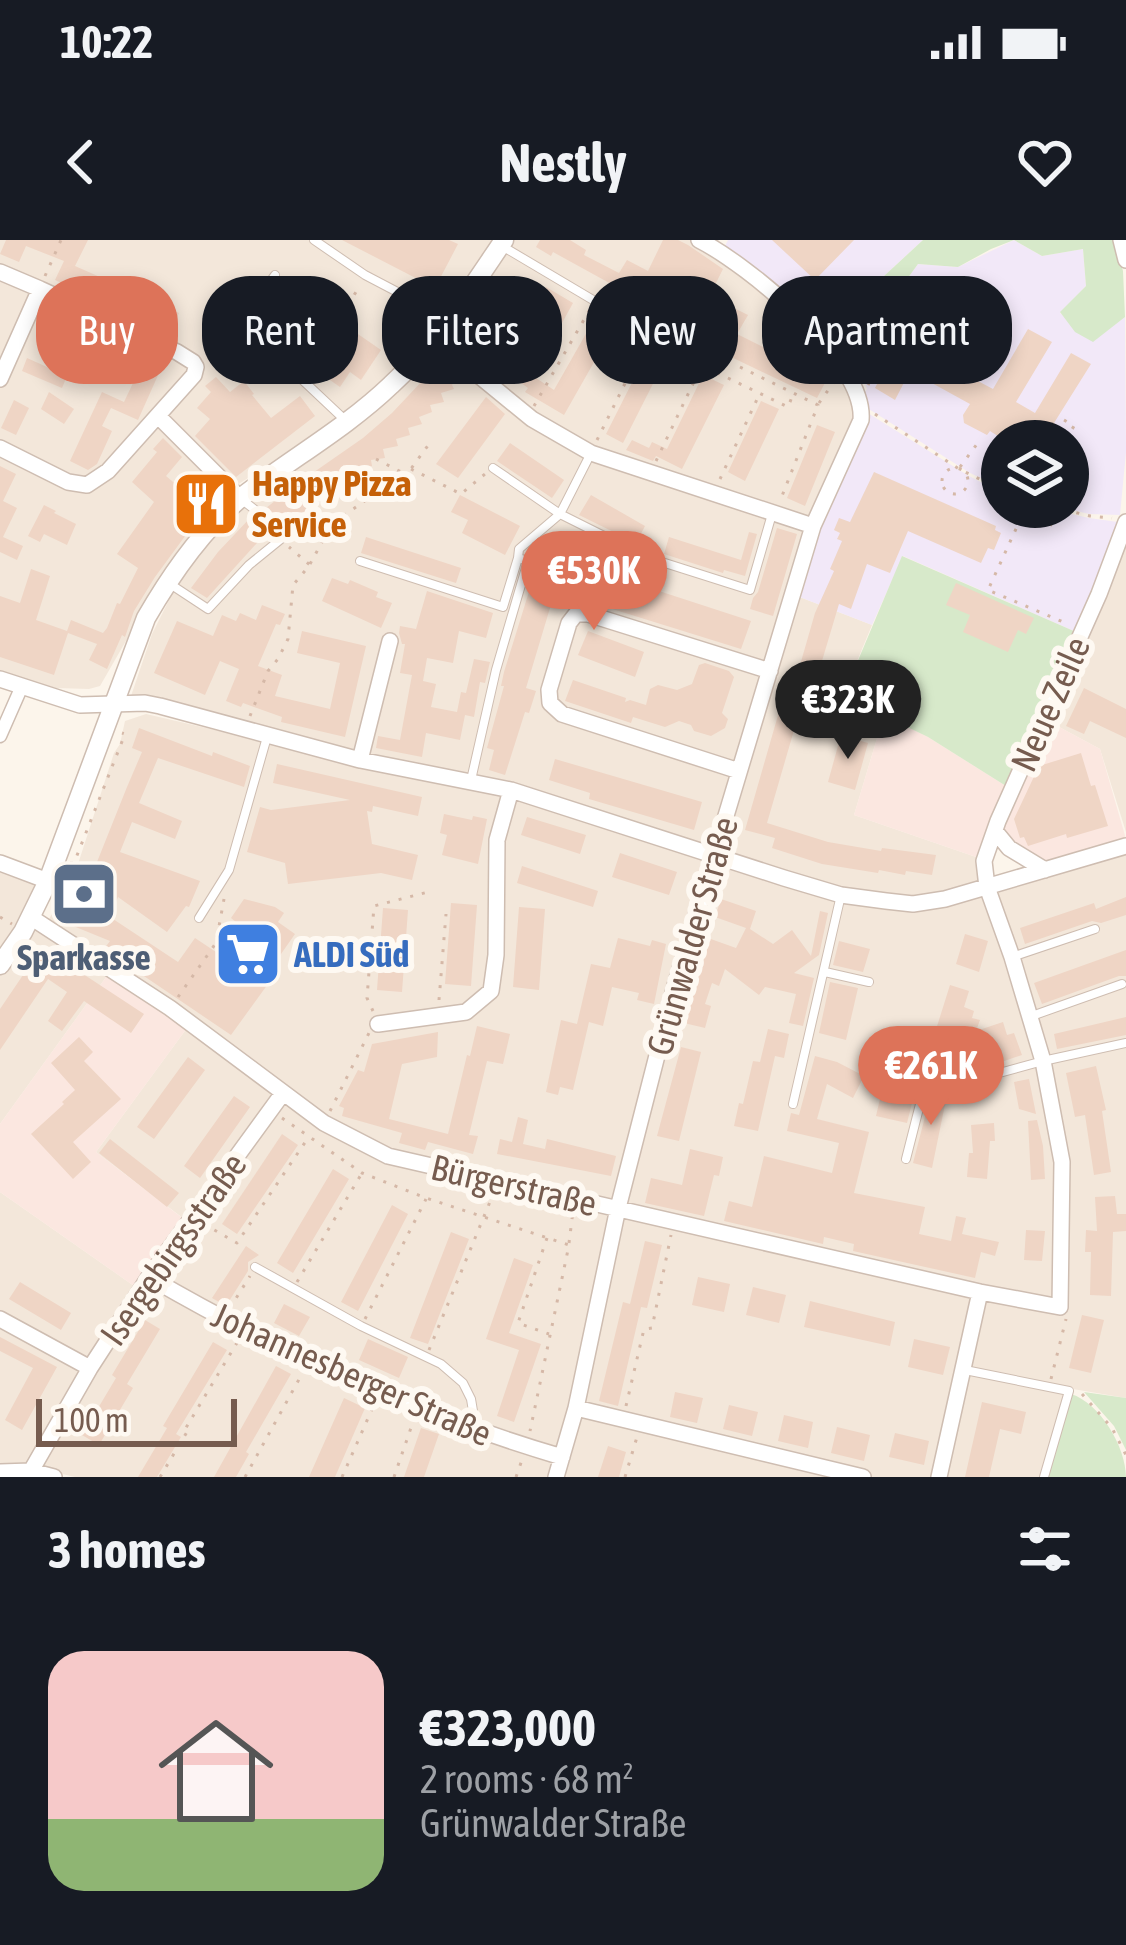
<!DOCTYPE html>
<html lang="en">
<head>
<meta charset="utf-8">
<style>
	:root { --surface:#171b24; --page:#242831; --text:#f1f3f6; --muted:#9ea1a6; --accent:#dd7359 }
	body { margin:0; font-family:"Asap Condensed",sans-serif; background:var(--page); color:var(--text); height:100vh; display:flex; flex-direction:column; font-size:45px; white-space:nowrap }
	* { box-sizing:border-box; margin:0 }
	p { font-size:39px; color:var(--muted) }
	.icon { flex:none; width:66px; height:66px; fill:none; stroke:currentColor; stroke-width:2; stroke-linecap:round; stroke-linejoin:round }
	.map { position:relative; height:1237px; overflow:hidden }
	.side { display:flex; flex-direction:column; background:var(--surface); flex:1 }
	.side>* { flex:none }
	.hud { position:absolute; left:36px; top:36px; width:1056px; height:108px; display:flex; gap:24px }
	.tools { position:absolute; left:981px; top:180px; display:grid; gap:24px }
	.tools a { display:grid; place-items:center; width:108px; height:108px; border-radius:50%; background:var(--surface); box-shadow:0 6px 18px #0003; font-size:60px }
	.scale { position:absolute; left:36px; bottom:30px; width:201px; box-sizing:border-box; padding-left:12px; border:6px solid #765c4f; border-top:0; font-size:33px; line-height:42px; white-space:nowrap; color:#765c4f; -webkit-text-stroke:9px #fef9f2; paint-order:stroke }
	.price { position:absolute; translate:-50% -102px; padding:0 27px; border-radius:42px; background:var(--accent); color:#fff; font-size:39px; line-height:78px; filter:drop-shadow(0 3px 6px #0008) }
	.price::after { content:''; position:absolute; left:50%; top:72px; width:36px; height:27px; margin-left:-18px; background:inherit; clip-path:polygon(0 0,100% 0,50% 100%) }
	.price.active { background:#222; color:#fff }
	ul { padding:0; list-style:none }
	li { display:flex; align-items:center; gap:36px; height:300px; padding:0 48px }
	li span { display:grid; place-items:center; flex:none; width:336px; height:240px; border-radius:36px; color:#555 }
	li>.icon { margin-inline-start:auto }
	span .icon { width:144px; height:144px; fill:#fffc; stroke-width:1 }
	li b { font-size:51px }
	h2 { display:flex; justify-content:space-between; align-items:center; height:144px; padding:0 48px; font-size:51px }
	.tag { padding:0 42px; border-radius:48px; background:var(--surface); box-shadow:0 6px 18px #0003; font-size:42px; line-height:108px }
	.tag.active { background:var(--accent); color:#fff }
	.status { display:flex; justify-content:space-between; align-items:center; height:84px; padding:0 60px; background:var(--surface); direction:ltr }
	.status svg { height:33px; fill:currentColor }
	header { display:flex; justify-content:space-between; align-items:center; height:156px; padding:0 48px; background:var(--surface); font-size:54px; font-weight:700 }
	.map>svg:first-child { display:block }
</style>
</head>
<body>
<div class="status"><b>10:22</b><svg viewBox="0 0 49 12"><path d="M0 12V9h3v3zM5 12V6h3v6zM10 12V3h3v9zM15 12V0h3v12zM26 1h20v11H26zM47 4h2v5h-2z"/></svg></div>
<header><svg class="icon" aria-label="back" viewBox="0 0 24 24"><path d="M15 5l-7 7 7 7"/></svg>Nestly<svg class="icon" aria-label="heart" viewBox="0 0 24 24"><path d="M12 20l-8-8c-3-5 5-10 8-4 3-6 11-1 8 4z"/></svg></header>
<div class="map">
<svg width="1126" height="1237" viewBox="0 0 1126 1237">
	<rect width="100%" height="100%" fill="#fcf5eb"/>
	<!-- residential -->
	<path fill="#f3e7da" d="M0,0H497L413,115L344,178L237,245L161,340L100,446L89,449L56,448L0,432Z
		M510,0H719L713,11L798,78L856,158L855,181L713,607L470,534L357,513L151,456H131L152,394L175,348L205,308L243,265L371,170Z
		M1126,305V592L1100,509L1048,481L1107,355Z
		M797,356L872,385L843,455L884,475L854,575L976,617L981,640L946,653L915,658L841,649L720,610Z
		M146,474L271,503L358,527L515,556L715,621L782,646L837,661L985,655L1036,819L1056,923L1057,1062L388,912L354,896L47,683L78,624L114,513L120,504L125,481Z
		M1126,613V1158L1067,1148L1040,1237H944L984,1058L1066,1073L1067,920L1051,824L996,653Z
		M0,627L40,645L0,715Z
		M35,684L109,733L0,884V733Z
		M187,788L350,904L974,1056L935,1237H75L37,1228L94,1131L192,985L96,912Z
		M0,952L137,1048L27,1228H0Z"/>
	<!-- commercial -->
	<path fill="#fbe7e0" d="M884,475L928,497L1006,546L976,617L854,575Z
		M1048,481L1100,509L1126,599L1049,622L1034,617L1014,603L1001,588Z
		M109,733L187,788L96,912L185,980L137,1048L0,952V884Z"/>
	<!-- education -->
	<path fill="#f2e8f8" d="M728,0H923L883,37L867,86L852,90L819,75L814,80L724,8Z
		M1014,0L1042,16L1083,9L1086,46L1060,73L1093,101L1125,77L1126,212L1120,275L1089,274L1060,267H1068V201H1002V248L970,233L864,166L862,156L867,149L859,127L899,50L918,24L958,27Z
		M866,172L969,236L1002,253V267H1040L1089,278L1118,282L1076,392L903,316L872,385L797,356L817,290Z"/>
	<!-- green -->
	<path fill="#d7e9ca" d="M923,0H1114L1123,31L1125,77L1093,102L1075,92L1060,72L1086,46L1083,9L1042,16L1014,0L991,9L958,27L918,24L899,50L859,127L814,80L818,75L852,90L867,87L866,63L883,37Z
		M902,316L1076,392L1006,546L928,497L843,456Z
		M1084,1152L1126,1158V1210L1114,1186Z
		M1071,1154C1100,1163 1126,1207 1126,1237H1046Z"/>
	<!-- building -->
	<path fill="#efd5c5" d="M6,0H88L75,26L125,48L115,68L55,40L64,21L26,6L19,22L0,14Z
		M342,0H449L458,4L435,48Z
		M540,0H570L586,10L584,15L619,33L627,20L648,31L663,0H678L688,5L723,29L714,47L719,50L712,63L733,74L736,69L748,75L737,94L827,139L817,158L729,116L715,106L723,95L699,81L688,104L672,96L686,69L680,66L682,63L662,53L653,71L630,59L633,52L615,42L613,45L553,12L551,16L536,7Z
		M772,0H854L815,40Z
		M929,41L984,71L987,66L1010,79L974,139L993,149L1028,89L1052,102L1016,162L1035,173L1071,113L1091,124L1054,183L1064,189L1057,201H1036L1012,188L1004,200L990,191L987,195L964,183L963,175L970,164L910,131L895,160L875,148Z
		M283,42L381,110L361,140L350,132L340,147L271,99L255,83Z
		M546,47L573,63L562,83L535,67Z
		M495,48L513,61L496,84L538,116L527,132L554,150L592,83L610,94L564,175L525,152L528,148L478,111L469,100L468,92L472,81Z
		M151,50L165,57L161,65L179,73L169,95L138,78Z
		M77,88L92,94L79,121L64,115Z
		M114,103L135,112L131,122L159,133L138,180L111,168L102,186L112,191L97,224L88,230L70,221L102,152L124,162L133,143L110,134L113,128L105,123Z
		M649,109L666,118L623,203L606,194Z
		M27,118L67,136L62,148L22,131Z
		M440,122L459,135L452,145L454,149L441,153L444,162L430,165L432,172L419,177L422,184L408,188L410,195L396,199L398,206L383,209L385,218L371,220L372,226L358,229L359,236L344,238L345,246L331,247L333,253L318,255L321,262L306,264L308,271L294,274L296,280L281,284L277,281L266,268L294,246L363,198L392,173Z
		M703,135L724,145L682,229L656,216L653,221L626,210L632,200L649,208L652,202L667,209Z
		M216,137L230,152L244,141L254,154L252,155L271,178L300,156L315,176L236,237L195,196L210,179L197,168L211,152L205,146Z
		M49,152L74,169L64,184L41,169Z
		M486,157L505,174L458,238L436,224Z
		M14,160L29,168L16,195L1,188Z
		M761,161L779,169L745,241L728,232Z
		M817,185L835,192L805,266L787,258Z
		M163,198L182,217L166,236L185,252L200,235L221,256L191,288L155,337L134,371L125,397L122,395L107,429L89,420L97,404L68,393L54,435L0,417V356L20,363L31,329L50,336L36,380L67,391L71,380L103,393L107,388L117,363L120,364L138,328L117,314L154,262L132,242L157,212L153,209Z
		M510,203L564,240L552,258L497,221Z
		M0,226L16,234L3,261L17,268L3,297L23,306L17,320L0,312Z
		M874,232L996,286L995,290L1001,293L994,310L988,308L981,323L908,291L890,333L867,324L851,369L839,364L813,451L806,449L767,583L828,602L881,611L882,608L936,615L932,635L906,631L905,635L879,630L878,633L822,624L772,608L775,598L745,590L787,444L794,446L815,373L834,331L830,329L842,301L837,299L840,293L834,290L839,278L850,282Z
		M460,255L520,286L505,315L462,293L468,280L451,272Z
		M591,255L645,286L636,303L579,275Z
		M44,265L56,271L54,273L76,284L67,305L44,294L40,302L28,296Z
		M251,277L266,293L207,358L191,348L218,312Z
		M777,288L797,294L773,376L750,369L753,358L758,352Z
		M749,292L757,294L745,336L724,330L723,333L664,314L669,297L741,320Z
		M366,297L461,328L456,343L361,313Z
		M550,316L633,342L638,322L664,331L659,351L751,381L741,409L577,358L581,346L559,338L526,448L536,451L529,473L525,472L505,535L489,530L494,510L487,508L504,446H501L504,432L532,342L541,345Z
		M332,338L348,344L350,340L378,352L376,357L392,363L381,388L322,361Z
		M956,343L1034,378L1026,394L1018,390L1008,412L963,392L970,375L946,365Z
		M427,351L493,373L486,398L459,391L453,423L427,418L423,441L436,444L431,467L457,472L461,452L466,453L474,419L490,422L485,443L480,442L474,477L465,475L460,500L426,493L422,517L376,508L378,496L400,500L412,435L400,433L405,404H402L399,393L400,386L416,389Z
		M262,365L285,374L280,385L276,384L258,426L282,435L275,456L330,469L340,423L297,413L302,391L366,406L345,497L281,482L282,477L243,463L241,467L226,461L239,429L220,421L205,455L154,433L177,381L213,396L222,375L236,381L240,373L256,380Z
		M588,391L644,412L635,437L578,415Z
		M705,423L729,431L734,437L722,473L728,479L725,488L711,496L694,491L691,485L679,481L665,487L633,477L631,483L565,461L573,440L626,458L625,462L630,460L646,465L650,449L658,445L677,450L692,444L699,425Z
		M1084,448L1126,469V498L1090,481L1084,494L1066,486Z
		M139,488L212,516L213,512L250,526L244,547L158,518L139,563L182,581L175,599L132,582L120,612L200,641L189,667L186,666L167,692L118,657L110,677L178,722L195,698L216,712L237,683L231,678L244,659L275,667L284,673L278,682L295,694L267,734L273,737L231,795L104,709L110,701L61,681L78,638L89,642L127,547L142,512L132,508Z
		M841,495L868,503L855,550L828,542Z
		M1081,513L1091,546L1095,545L1108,586L1067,598L1066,594L1028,606L1024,597L1020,598L1014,579L1039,526Z
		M555,519L702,562L694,590L589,559L590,553L549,540Z
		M277,524L422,557L418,576L373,566L372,572L367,571L372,604L418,615L412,640L381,633L288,644L285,623L247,612L260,567L271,570L350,560L273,543Z
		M444,574L472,580L473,576L487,579L478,624L442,615L447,595L440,593Z
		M527,577L586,595L580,614L521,595Z
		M620,613L677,632L669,655L612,637Z
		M522,626L598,651L593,667L517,643Z
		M1126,657V675L1101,683L1092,681L1025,704L1020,688L1094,663L1096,669Z
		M721,659L756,671L750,689L773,704L792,690L811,716L820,671L828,673L819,715L794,733L814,738L803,786L789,783L796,754L765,747L759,755L725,729L719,746L712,743L705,764L711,766L705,788L684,783L693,744L708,698L736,708L746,688L715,677Z
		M451,663L477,665L471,746L445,744Z
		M519,667L545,669L539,750L513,747Z
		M383,668L408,670L402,752L377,750Z
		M965,694L988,701L979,732L956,724Z
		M618,698L650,706L652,700L666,704L654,764L637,760L639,753L612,747L603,786L589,782L573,850L560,847L558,855L546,852L561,780L577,784L591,724L610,728Z
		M839,701L870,709L863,732L833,725Z
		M42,707L144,774L131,793L84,761L62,791L48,781L67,752L48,739L0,810V769Z
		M1126,710V736H1119L1042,764L1034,743Z
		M830,742L858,748L846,800L819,793Z
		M950,745L969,751L964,767L974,771L972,778L980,780L976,791L1003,782L1007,795L1014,793L1022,815L981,829L967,792L956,825L927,818Z
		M1126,777V795L1057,809L1054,794Z
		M477,786L510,794L503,824L487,821L469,895L478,896L473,914L428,902L425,910L399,903L402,893L342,876L344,868L339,866L358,830L364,832L372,804L438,792L437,817L402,824L389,879L448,894L467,815L470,816Z
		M768,789L789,794L784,818L775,816L758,891L734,886L739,863L743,864L753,821L760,822Z
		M79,797L93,812L84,821L121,859L73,902L91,922L73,939L31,894L64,864L62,862L75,850L51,823Z
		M681,807L701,812L679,901L657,896Z
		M892,807L924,815L907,883L876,876Z
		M815,816L837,822L864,836L853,858L827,844L817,879L869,892L854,953L925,967L919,994L951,1001L956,976L966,978L962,994L999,1002L995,1016L981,1012L975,1038L853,1011L854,1004L824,997L823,1004L724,981L729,961L752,967L764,916L832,933L839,903L787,891L791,873L799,875Z
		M188,817L205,830L154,899L137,887Z
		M1096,826L1106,870L1102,871L1111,932L1094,935L1085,875L1075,877L1066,833Z
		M1029,839L1036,874L1019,869L1014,842Z
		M933,846L948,850L932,928L913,923Z
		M234,856L250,867L200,938L184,926Z
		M518,877L528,880L523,904L545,909L547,899L616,916L611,936L497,914L500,899L512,902Z
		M1037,880L1043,906L1045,939L1031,940L1028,881Z
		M994,883L995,901H990L987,939L967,937L969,913H973L971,885Z
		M282,894L298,905L237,994L222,984Z
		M110,899L179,953L167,967L99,913Z
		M690,909L723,917L719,936L714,935L704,976L645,963L651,938L682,945Z
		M333,929L349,939L293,1033L277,1023Z
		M1115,956L1117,974H1126V991L1113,992L1111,1056L1090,1055L1091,1012H1085L1086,990L1097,991L1095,957Z
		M392,965L408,974L358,1071L341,1062Z
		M1026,990L1045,991L1042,1021L1024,1020Z
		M451,992L469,999L428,1104L410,1098Z
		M645,1001L662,1005L647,1068L641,1067L618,1166L599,1161L623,1062L630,1064Z
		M246,1006L259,1015L248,1022V1031L226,1066L212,1058Z
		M514,1018L533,1025L509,1093L541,1104L514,1182L497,1176L519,1110L486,1099Z
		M698,1037L730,1044L724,1072L692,1065Z
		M20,1042L71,1073L61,1090L9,1059Z
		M753,1047L786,1055L779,1083L746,1075Z
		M810,1061L895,1082L890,1106L804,1087Z
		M284,1064L310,1077L299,1096L274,1083Z
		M1082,1075L1104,1080L1091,1133L1069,1128Z
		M145,1080L160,1089L127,1144L133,1148L99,1205L82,1195L116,1138L112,1135Z
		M0,1097L57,1127L22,1190L5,1180L33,1128L0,1111Z
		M368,1099L408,1117L399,1138L359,1120Z
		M914,1099L950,1107L943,1135L908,1127Z
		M213,1102L227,1110L176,1194L181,1197L157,1237H138L167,1188L163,1186Z
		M276,1126L291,1134L246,1212L249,1214L236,1237H214Z
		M675,1152L703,1158L697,1183L670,1177Z
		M344,1158L365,1168L335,1237H309Z
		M982,1162L1026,1172L1021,1194L1000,1189L989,1237H965Z
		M729,1165L758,1172L752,1196L723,1189Z
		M784,1175L813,1182L808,1208L778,1201Z
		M837,1187L870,1195L864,1221L831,1213Z
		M421,1188L439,1194L424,1237H404Z
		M895,1193L929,1201L924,1225L889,1217Z
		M608,1206L626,1212L619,1237H598Z"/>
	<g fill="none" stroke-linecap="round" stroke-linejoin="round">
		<!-- service casing -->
		<g stroke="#cebdb1" stroke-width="10">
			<path id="service" d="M314,0L365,35L447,78
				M502,6L593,60
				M275,35L241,82L346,181
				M396,98L418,114
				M493,228L560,274L646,317L750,350L772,274
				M360,321L503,367L518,318
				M167,342L208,369L249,325L281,299L263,276L241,259
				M471,540L496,430L528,321L518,318L519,309L560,274L590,215
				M199,678L229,630L267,497
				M1012,717L1095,689
				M825,732L869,742
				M1029,777L1122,744
				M793,864L841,655
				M906,919L929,829L981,838L1043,821L1126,803
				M255,1027L361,1086L441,1124L463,1143L471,1159L476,1189
				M965,1130L1069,1151L1044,1237"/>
		</g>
		<!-- pedestrian casing -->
		<g stroke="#cebdb1" stroke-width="15">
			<path id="pedestrian" d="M0,496L22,446"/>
		</g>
		<!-- minor casing -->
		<g stroke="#cebdb1" stroke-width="18">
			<path id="minor" d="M1121,0L1126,20
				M0,32L40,49L0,139
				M433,98L532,179L591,213L813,286
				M158,176L240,258
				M0,208L68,242L87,245L108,231L194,135L196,127L193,122L177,112L40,49
				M0,439L80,465L145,463L160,466L360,520L511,550L784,638L841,655L886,661L913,664L945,659L1126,606
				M360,520L390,401
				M739,531L562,474L550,463L549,450L569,383L576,374H588L770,431
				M995,591L1009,608L1045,630
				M0,623L48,641
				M32,678L170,768L324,883L388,916L980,1052L1060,1067L1062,922L1043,821L1012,717L987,647L984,621L998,581L1099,354L1126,282
				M378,784L466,772L491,751L496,715L497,600L511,550
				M149,1037C279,1113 417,1174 562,1217
				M0,1079L90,1128
				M576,1168L863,1237
				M31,1231L90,1128L149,1037L283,853
				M0,1232L31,1231L54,1237
				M556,1237L576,1168L618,968L674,749L813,286L861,180C866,121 748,25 699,0
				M939,1237L980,1052"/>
		</g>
		<!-- tertiary casing -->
		<g stroke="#cebdb1" stroke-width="21">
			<path id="tertiary" d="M0,725L23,692L48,641L146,378C172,333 203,288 243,256C292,218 346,188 391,145C436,104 470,50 504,0"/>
		</g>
		<!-- path -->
		<path stroke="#d5b8a7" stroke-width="3" stroke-dasharray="3 9" stroke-linecap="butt" d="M45,36L61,0
			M348,65L359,47
			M740,127L818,165L780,261
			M868,145L885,109L889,111
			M819,163L834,142
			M534,166L589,71L788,167L794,152
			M875,174L959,229L1002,250
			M1064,180L1074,186L1065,201
			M597,200L646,101
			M376,219L405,234
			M656,221L701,127
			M960,227L980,200
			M942 241a13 13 0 1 1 26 0a13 13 0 1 1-26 0Z
			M411,229L461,254L485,234
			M720,239L759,155
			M1026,267L988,350L1068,384
			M1033,267L1047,283L1059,288
			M1053,267L1090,276L1112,278
			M310,324L332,284L366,260L402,241L432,200
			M558,343L570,362
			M250,476L268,431L278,419L288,399L293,345L310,325L289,307
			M70,623H74L125,494L122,493
			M0,677L12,684
			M178,757L216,703L224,659
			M439,760L446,674
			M373,771L367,758L374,666L428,652
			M330,871L369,793
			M282,878L362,933L426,958L569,1005L530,1191
			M204,984L237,1003L308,898
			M547,998L518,1083L549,1094
			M569,1003L573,971
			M297,1042L362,933
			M230,1068L250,1036
			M365,1079L426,959
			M429,1110L494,952
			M1051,1139L1066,1079
			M1082,1154L1112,1188L1126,1215
			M626,1166L644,1089L652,1088L671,995
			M160,1237L187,1192L184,1191L238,1101
			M245,1237L302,1134
			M342,1237L373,1167
			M394,1237L413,1182
			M516,1237L523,1217
			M625,1237L637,1197"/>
		<!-- service -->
		<use href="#service" stroke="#fff" stroke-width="8"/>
		<!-- pedestrian -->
		<use href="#pedestrian" stroke="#fff" stroke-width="12"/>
		<!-- minor -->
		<use href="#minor" stroke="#fff" stroke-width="15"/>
		<!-- tertiary -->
		<use href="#tertiary" stroke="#fff" stroke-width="18"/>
	</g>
	<!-- icons -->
	<defs>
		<g id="restaurant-square" transform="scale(3.45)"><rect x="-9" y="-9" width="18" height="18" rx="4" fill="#e8710a" stroke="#fef9f2"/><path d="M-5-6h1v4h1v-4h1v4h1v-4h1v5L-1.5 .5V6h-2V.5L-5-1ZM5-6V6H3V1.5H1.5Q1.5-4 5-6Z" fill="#fff"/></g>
		<g id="bank-square" transform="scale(3.45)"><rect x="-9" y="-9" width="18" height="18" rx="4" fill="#5c6f8a" stroke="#fef9f2"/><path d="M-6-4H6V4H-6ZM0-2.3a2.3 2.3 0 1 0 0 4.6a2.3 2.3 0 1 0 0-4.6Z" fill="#fff"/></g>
		<g id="supermarket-square" transform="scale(3.45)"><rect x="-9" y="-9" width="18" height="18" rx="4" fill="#3f7fe0" stroke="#fef9f2"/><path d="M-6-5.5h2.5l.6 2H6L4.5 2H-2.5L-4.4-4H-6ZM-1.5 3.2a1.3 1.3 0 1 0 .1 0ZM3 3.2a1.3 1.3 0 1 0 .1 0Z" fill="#fff"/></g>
	</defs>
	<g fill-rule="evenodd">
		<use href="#restaurant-square" x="206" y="264"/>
		<use href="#bank-square" x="84" y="654"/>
		<use href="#supermarket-square" x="248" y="714"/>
	</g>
	<g text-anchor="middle" stroke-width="12" stroke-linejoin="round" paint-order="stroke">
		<!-- food labels -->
		<g font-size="36" font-weight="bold" fill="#c56008" stroke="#fef9f2" text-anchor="start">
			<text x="252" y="256">Happy Pizza<tspan x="252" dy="41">Service</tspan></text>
		</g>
		<!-- street labels -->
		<g font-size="36" fill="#765c4f" stroke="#fef9f2">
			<text transform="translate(1050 464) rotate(-66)" y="13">Neue Zeile</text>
			<text transform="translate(692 696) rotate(-74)" y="13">Grünwalder Straße</text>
			<text transform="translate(514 945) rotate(13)" y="13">Bürgerstraße</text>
			<text transform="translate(173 1009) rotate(-55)" y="13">Isergebirgsstraße</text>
			<text transform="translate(352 1134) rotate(24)" y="13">Johannesberger Straße</text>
		</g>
		<!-- shop labels -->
		<g font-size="36" font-weight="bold" fill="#366cbe" stroke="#fef9f2" text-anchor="start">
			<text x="294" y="727">ALDI Süd</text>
		</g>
		<!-- service labels -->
		<g font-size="36" font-weight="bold" fill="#4e5e75" stroke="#fef9f2">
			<text x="84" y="730">Sparkasse</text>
		</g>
	</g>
</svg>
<div class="tools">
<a><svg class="icon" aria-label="layers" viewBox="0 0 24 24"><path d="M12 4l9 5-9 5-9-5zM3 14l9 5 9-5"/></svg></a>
</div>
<div class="scale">100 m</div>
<b class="price" style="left:594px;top:393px">€530K</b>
<b class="price active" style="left:848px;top:522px">€323K</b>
<b class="price" style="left:931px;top:888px">€261K</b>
<div class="hud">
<a class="tag active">Buy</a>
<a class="tag">Rent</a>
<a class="tag">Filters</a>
<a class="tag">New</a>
<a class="tag">Apartment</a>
</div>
</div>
<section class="side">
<h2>3 homes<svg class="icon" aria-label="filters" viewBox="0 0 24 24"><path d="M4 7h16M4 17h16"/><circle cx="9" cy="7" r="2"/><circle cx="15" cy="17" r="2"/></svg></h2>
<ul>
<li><span style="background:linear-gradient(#f6c9c9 70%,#8fb573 0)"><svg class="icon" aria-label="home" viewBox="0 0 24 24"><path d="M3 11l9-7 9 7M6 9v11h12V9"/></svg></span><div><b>€323,000</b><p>2 rooms · 68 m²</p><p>Grünwalder Straße</p></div></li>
</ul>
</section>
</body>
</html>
